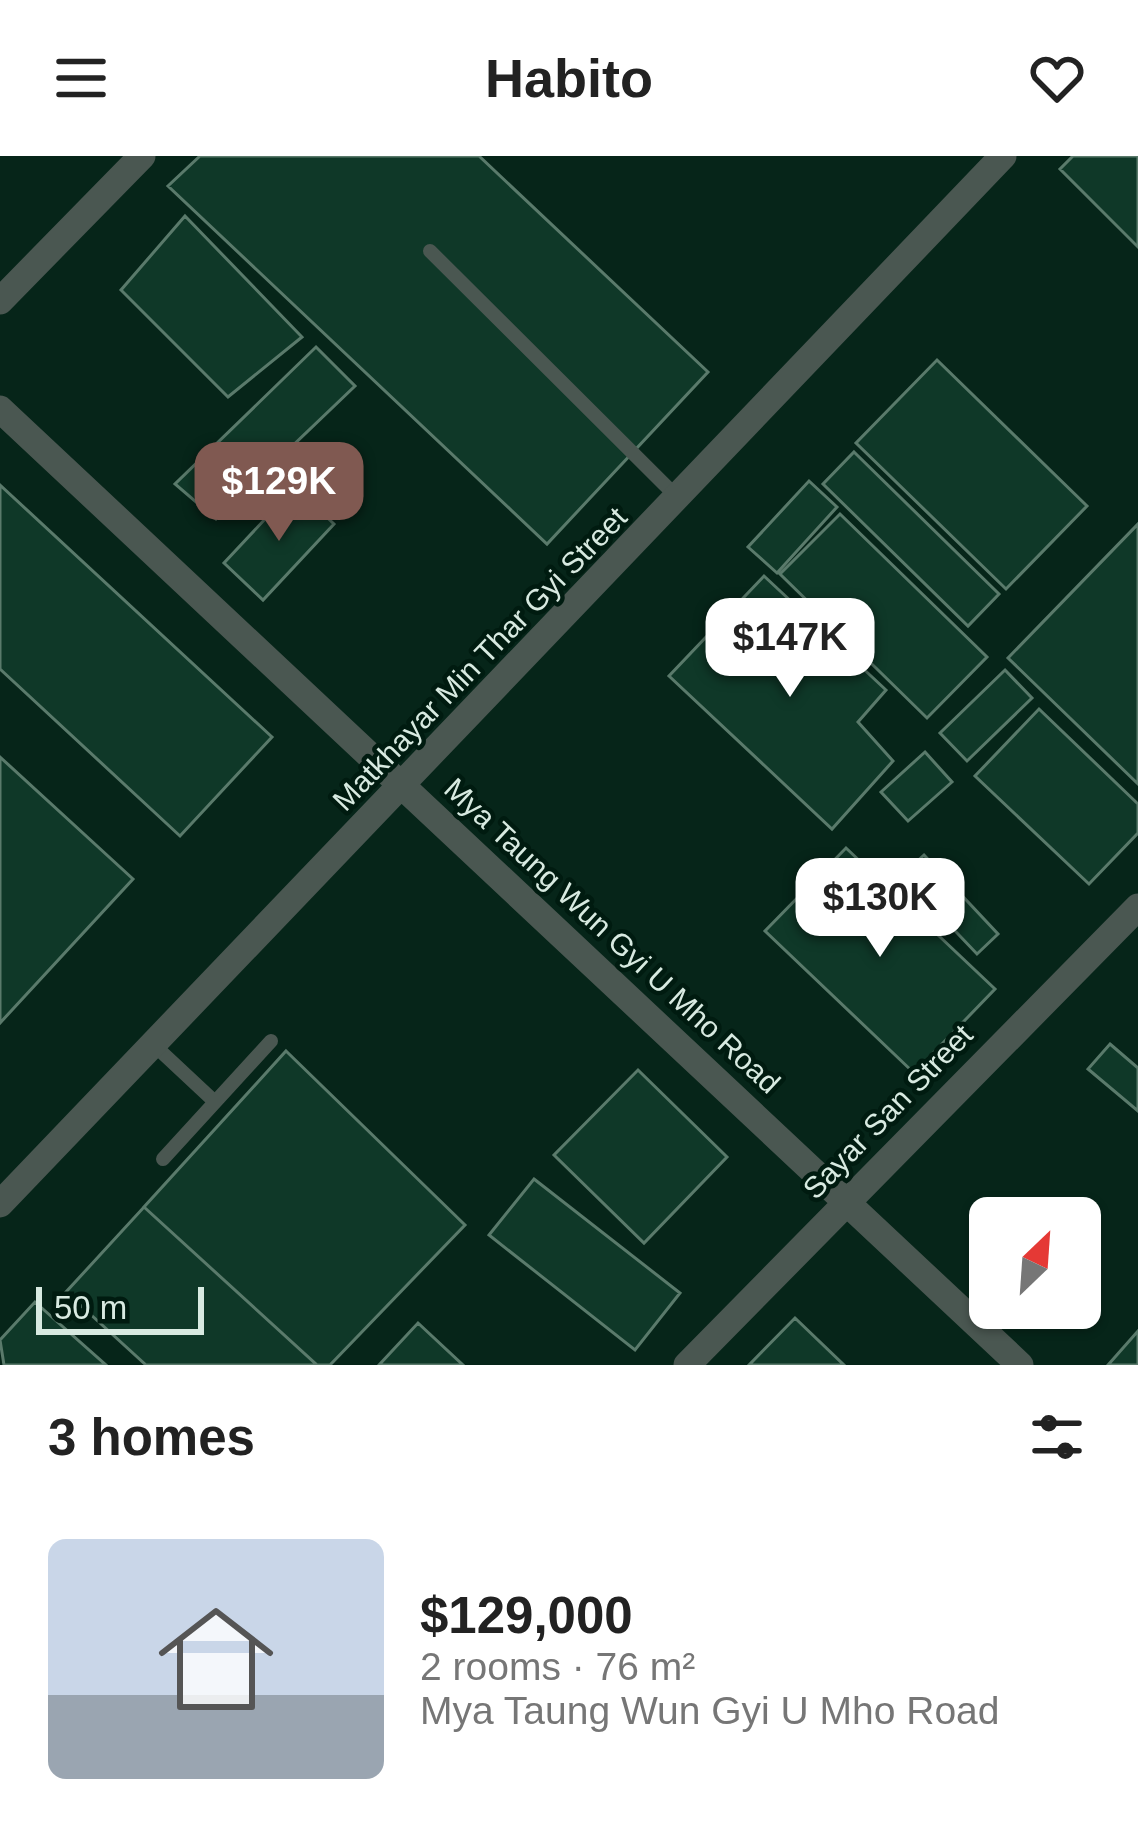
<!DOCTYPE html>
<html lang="en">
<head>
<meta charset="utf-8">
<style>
	:root { --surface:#fff; --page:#f6f6f6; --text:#222; --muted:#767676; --line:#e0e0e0; --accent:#805951 }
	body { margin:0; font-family:Helvetica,sans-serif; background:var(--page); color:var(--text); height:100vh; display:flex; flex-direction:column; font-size:45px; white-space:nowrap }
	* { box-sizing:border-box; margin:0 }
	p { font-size:39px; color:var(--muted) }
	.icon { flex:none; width:66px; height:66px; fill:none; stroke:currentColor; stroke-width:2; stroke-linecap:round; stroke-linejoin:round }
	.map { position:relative; height:1209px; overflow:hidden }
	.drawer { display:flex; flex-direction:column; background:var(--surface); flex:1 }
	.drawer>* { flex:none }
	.needle { width:78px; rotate:25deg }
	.fabs { position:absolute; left:969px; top:1041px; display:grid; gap:24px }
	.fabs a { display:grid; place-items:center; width:132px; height:132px; border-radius:18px; background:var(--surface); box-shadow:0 3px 9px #0004; font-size:60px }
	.scale { position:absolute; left:36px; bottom:30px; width:168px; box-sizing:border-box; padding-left:12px; border:6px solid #d8eae1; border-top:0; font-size:33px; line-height:42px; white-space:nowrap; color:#d8eae1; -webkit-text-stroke:9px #001b10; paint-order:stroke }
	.price { position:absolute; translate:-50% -102px; padding:0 27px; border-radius:24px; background:#fff; color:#222; font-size:39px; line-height:78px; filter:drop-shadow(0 3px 6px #0008) }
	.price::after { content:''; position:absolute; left:50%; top:72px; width:36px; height:27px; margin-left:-18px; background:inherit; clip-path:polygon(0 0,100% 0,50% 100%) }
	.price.active { background:var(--accent); color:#fff }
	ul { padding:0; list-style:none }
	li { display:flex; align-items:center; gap:36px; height:300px; padding:0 48px }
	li+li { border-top:3px solid var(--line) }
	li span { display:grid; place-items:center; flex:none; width:336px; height:240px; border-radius:18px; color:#555 }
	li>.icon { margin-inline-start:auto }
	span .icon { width:144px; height:144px; fill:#fffc; stroke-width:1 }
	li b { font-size:51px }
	h2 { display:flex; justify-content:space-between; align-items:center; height:144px; padding:0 48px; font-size:51px }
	header { display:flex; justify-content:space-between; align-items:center; height:156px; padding:0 48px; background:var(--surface); font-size:54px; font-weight:700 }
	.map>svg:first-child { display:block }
</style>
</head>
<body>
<header><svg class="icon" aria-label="menu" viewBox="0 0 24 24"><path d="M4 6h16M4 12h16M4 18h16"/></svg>Habito<svg class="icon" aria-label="heart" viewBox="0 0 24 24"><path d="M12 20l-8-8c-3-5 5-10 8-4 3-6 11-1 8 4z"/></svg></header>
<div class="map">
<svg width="1138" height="1209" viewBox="0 0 1138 1209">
	<rect width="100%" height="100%" fill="#062519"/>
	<!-- building -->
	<path fill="#0f3828" stroke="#5a7a6b" stroke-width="3" d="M200,0H479L708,216L547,388L168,30Z
		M1073,0H1138V91L1060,13Z
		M185,60L302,181L228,241L121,134Z
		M316,191L355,230L216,363L175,328Z
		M937,204L1087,350L1006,433L856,287Z
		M854,296L999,438L968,470L823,328Z
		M809,325L837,351L777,417L748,391Z
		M0,329L272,581L180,680L0,513Z
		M295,331L334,368L263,444L224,407Z
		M840,358L987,501L927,562L780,418Z
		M1138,368V628L1008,502Z
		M764,420L886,534L858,566L893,605L832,673L669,520Z
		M1005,514L1032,542L967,605L940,577Z
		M1039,553L1138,648V677L1089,728L975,620Z
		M925,596L952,626L908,665L881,636Z
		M0,601L133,723L0,867Z
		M846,692L995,833L914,917L765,775Z
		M924,699L998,778L977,798L902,719Z
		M1110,888L1138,912V955L1088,913Z
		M286,895L465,1069L330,1209H317L144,1051Z
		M638,914L727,1001L644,1087L554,999Z
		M534,1023L680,1137L635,1194L489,1079Z
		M144,1051L317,1209H146L66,1136Z
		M35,1146L106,1209H4L0,1184Z
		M795,1162L844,1209H749Z
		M418,1167L463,1209H379Z
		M1138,1175V1209H1108Z"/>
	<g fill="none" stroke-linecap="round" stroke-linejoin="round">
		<!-- service -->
		<path stroke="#4a5751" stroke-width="14" d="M430,95L678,342
			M154,889L215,946
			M163,1003L271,885"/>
		<!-- minor -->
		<path stroke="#4a5751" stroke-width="27" d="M0,145L142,0
			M0,253L1020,1209
			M0,1048L1003,0
			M687,1209L1138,751"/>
	</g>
	<g text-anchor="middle" stroke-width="9" stroke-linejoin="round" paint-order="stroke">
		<!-- street labels -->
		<g font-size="30" fill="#d8eae1" stroke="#001b10">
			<text transform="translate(480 503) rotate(-46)" y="10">Matkhayar Min Thar Gyi Street</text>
			<text transform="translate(612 780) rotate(43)" y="10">Mya Taung Wun Gyi U Mho Road</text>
			<text transform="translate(888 956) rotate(-46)" y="10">Sayar San Street</text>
		</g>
	</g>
</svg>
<div class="fabs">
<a><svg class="needle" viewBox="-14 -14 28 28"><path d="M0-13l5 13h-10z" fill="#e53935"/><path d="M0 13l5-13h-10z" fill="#767676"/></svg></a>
</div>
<div class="scale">50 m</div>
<b class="price active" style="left:279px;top:388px">$129K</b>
<b class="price" style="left:790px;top:544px">$147K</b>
<b class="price" style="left:880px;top:804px">$130K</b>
</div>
<section class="drawer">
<h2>3 homes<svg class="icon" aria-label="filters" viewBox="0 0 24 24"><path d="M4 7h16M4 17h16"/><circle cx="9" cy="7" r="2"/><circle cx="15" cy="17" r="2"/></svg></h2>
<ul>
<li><span style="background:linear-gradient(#c9d6e8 65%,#9aa5b1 0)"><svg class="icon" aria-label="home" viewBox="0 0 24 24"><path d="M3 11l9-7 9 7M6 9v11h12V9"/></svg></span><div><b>$129,000</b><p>2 rooms · 76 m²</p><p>Mya Taung Wun Gyi U Mho Road</p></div></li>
</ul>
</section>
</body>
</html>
